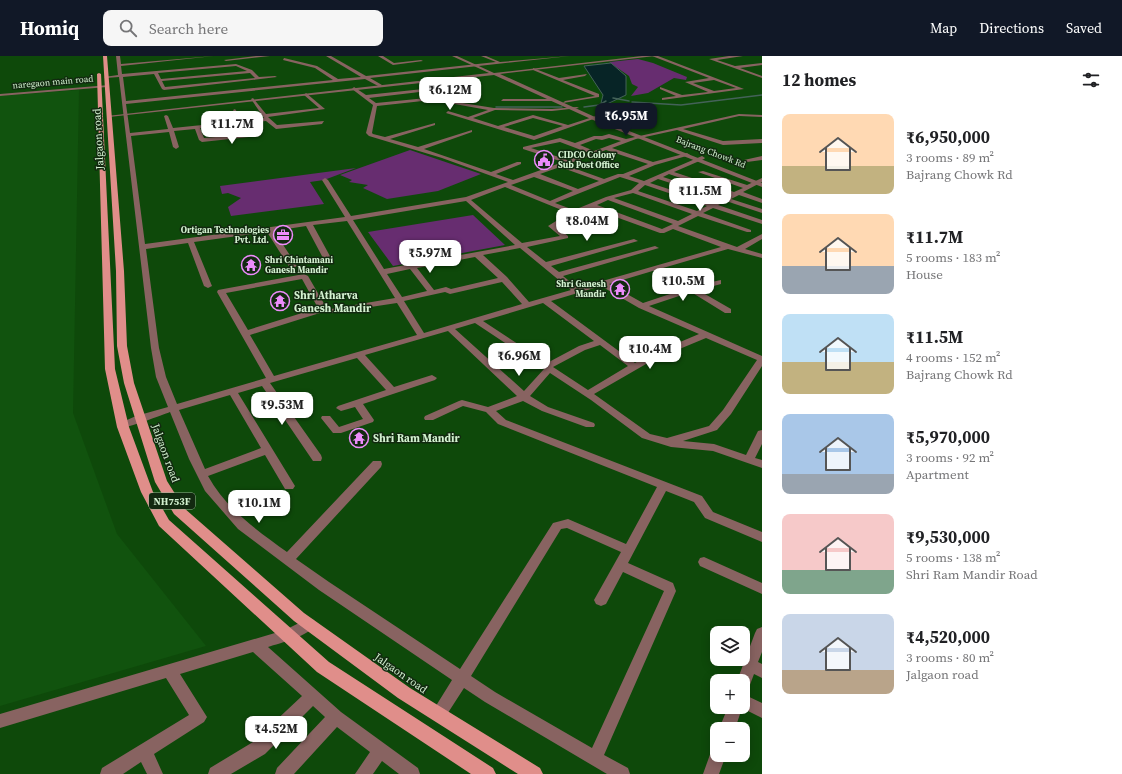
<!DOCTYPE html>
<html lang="en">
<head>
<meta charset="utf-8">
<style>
	:root { --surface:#fff; --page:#f6f6f6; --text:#202124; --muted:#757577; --accent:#111827 }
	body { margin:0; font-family:"Source Serif 4",serif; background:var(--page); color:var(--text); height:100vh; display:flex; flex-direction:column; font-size:15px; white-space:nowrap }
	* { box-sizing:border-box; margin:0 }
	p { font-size:13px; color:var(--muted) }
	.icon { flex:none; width:22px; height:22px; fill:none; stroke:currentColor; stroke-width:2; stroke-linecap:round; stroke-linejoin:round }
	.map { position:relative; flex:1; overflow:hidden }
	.panel { display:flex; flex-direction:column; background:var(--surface); width:360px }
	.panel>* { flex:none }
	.controls { position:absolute; left:710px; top:570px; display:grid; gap:8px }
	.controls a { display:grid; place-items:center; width:40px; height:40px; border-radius:8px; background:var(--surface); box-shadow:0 2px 10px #0003; font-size:20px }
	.price { position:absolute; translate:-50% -34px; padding:0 9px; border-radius:8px; background:#fff; color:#222; font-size:13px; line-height:26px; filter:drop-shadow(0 1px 2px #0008) }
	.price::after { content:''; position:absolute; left:50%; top:24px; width:12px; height:9px; margin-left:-6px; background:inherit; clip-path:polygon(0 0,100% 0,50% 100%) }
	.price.selected { background:var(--accent); color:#fff }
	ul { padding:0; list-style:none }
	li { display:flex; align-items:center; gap:12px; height:100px; padding:0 20px }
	li span { display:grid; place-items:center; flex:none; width:112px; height:80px; border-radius:8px; color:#555 }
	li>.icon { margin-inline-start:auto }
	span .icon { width:48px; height:48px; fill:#fffc; stroke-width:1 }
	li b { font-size:17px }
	h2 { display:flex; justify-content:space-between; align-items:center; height:48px; padding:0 20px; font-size:17px }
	header { display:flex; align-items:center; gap:24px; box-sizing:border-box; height:56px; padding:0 20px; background:var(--accent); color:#fff }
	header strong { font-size:19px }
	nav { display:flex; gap:22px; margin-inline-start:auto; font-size:14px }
	.search { width:280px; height:36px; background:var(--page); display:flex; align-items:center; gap:10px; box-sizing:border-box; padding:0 14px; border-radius:8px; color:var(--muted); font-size:15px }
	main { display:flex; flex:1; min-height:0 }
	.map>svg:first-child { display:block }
</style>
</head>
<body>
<header>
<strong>Homiq</strong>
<div class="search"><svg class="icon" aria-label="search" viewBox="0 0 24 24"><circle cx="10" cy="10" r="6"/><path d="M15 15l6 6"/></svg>Search here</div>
<nav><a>Map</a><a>Directions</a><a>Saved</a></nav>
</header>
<main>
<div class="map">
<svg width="762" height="718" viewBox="0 0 762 718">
	<rect width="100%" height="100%" fill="#0e490a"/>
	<!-- built -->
	<path fill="#11530e" d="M79,34L73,357L117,478L206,590L0,650V40Z"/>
	<!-- green -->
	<path fill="#672d70" d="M638,3L653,7L687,21L686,24L674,22L648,37L631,40L638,31L632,28L629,20L609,6Z
		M410,94L481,118L438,135L387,143L363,132L368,129L349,126L352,124L340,119Z
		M356,112L324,124L310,126L324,148L231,160L228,151L241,142L228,137L222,138L220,130Z
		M473,159L505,189L393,210L368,176Z"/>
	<!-- water -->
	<path fill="#072426" stroke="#446259" d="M611,7L626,20V39L607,48L601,47L603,39L584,10Z"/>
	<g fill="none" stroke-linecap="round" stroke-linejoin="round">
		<!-- stream -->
		<path stroke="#446259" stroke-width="1.5" d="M613,42L629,45
			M632,46L681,49L762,39
			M496,51H562
			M584,51L599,49L606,45"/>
		<!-- minor -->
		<path fill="#886361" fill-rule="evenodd" d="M116,0H120L121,8L214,0L121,10L122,18L236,8L252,14L259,21L275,20L277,21L164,34L162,33L154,18L123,21L126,45L333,24L315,12L283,4L284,2L317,10L338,23L361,21L326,0H331L366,20L496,6L481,0H486L500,6L570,0L370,22L382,29L380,31L365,23L126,48L130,77L168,73L164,60L166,59L168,60L173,72L212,68L207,57L209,56L217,67L239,65L233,54L235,53L243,64L264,62L251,43L253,42L266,58L319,52L304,39L306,37L325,53L268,61L277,69L324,65L322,68L276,73L266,65L200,72L204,82L261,77V79L259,80L202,86L199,84L195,73L174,75L179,91L176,93L173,91L169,76L131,80L145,188L345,161L322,124L325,122L328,124L351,160L466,141L508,126L442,102L369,80L366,77L373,49L352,33L354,31L366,39L471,28L460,22L462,20L477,29L433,35L441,39L479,35L477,37L445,42L450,45L494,52L552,53L577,51L579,52L552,55L495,54L473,62L498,70L533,59L568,69L599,59V61L534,84L446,57L448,55L468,61L488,54L449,47L441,43L377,50L372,77L373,78L385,81L435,67V69L390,83L418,91L472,74V76L424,93L491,116L517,106H521V108L496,118L513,124L563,106L523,93V91L560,82L575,87L594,80H602L609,78L626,83L739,58L762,59V61L739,60L683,73L723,85L762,83V87L723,89L677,74L636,83L612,92L653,106L687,97L690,99L655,109L629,120L644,125L702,100L705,102L704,103L674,116L734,136L743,132L698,116L703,115L747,129L762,122V126L743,136L762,143V147L739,139L731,143L762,153V157L726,145L718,149L762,164V168L713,152L703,157L751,174V176H747L698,160L678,170L737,191L762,178V183L745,193L762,198V202L728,193L663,212L693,230L721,224V228L698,234L731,253V257H725L691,236L649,250L762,300V310L731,358L717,374L683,385L714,388L746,399L758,375L762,374V388L755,402L762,404V412L713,395L671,391L642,382L591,344L550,317L530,340L548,351L594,367L595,369L594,371H586L542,355L523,345L496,355L506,364L702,440L713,456L762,476V486L705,462L694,446L666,435L628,507L673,527L676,535L604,699L628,712L630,718H607L485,646L464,632L444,663L439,665L434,663L431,658L434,653L452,624L319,534L238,473L205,435L189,403L170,356C162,359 123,374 118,372L117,370L118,368L136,360L168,351L156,321L151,292L119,21L106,22L104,21L118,19ZM236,10L247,15L161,23L158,17ZM250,17L255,22L165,31L162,25ZM428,35L437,41L376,47L369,42ZM533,62L563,70L534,80L504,71ZM609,82L621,85L594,95L580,89L596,83L602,84ZM560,86L589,97L568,104L531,92ZM606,94L648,108L623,118H618L604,123L565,109ZM560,111L599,125L578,133L540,118ZM669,118L729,139L725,141L663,121ZM534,121L573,135L550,145L511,129ZM620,121L639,127L631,134L606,141L574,154L555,147ZM658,123L720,143L712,147L650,127ZM645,129L707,150L697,155L638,135ZM505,131L569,157L548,170L560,180L522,187L471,144ZM633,137L692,158L678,165L614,142ZM608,144L673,168L662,173L597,149ZM466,145L515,189L384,213L353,164ZM591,152L660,177H664L673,173L721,191L578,232L563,220L659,192L655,190L559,216L551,210L638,185L634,183L546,206L527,191L568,182V180L556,170ZM347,165L395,242L331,253L326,251L308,220L304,218L218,234L217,236L266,322L177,348L166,321L159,292L146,193L188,187L204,230L208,232L212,230L194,186L267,176L290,212H293L297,210L274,175L306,170L323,202L327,204L331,202L313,169ZM520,192L571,234L529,246L507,221L483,199ZM475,201L498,222L451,233L446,231L434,234L417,212ZM410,213L427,235L402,241L387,218ZM656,214L685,233L643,247L609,228ZM302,223L318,252L248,274L226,237ZM502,226L522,248L424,277L404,245L445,236L450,238ZM601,230L639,252L699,278L647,300L635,307L551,245ZM397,247L417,279L274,320L250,279L323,256L331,257ZM543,247L594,285L579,290L547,307L483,265ZM475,267L544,313L524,335L455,273ZM448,275L517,340L488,351L462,344L459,345L425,360L424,362L425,364H433L463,350L486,356L498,368L657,431L626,488L568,463L553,467L460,613L329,526L296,503L381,411L382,408L381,405H373L287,496C258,475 226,453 208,420L265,399L285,433H293L295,430L238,337L262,330L313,405H321L322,402L321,399L270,327L357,302L386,334L338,350L336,352L341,355L355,351L363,363L339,371L330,360H322L321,362L333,377H341L373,366L374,364L363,348L435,324L437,322L432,319L394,331L365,299ZM706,282L757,304L723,354L709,370L667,382L650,378L594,338L653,304ZM600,289L628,310L588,334L553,311L585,294ZM230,339L261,392L205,413L179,354ZM567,472L621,496L594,544L596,548L601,550L606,548L623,516L664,535L592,692L495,636L471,620L561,473Z
			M256,0H270L226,5L224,4Z
			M378,0H383L394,7L421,4L423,5L393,9Z
			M652,0H658L744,33L662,44V42L676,40L660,33V31L682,39L708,36L685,26L709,22ZM714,24L736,32L714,35L693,27Z
			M729,0H743L717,4L735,10L762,7V9L740,12L762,20V22L709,3Z
			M533,12L559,22L587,18L585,20L563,24L599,38V41L563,47L565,45L595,40L533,14Z
			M503,43H553L555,44L553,45H501Z
			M762,100V104L747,106L744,104Z
			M704,501L762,527V538L700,510L698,506L700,502Z
			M309,562L314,564L316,568C310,580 280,587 268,591L341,656L418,712L420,718H399L382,705L373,718H355L370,696L337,671L294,718H275L277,712L325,661L313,650L265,698L231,718H208L210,712L253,686L302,640L253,596L180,618L207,661L204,666L154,698L163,718H147L141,706L123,718H100L102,712L189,659L166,622L0,672V658L285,574Z
			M762,571V596L758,606L762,608V622L754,618L748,634L743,636V625H737L755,577L757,573Z
			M743,638L762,647V662L742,652L735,673H719L728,651H743Z
			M717,692V699H726L719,718H703L712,693Z"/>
		<!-- tertiary -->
		<path fill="#886361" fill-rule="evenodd" d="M452,0H457L494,17L642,0H655L500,18L606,66L762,127V131L602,68L494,19L109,61L107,60L489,17Z
			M109,29L107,31L0,40V38Z"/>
		<!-- trunk -->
		<path fill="#e08e8a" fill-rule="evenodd" d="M103,0H107L124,215L127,290L134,327L167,425L184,452L304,557L410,632L540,712L543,718H518L398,642L294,565L174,458L155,426L124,327L117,290L116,215Z
			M99,17L101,18L115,313L129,371L153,436L169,464L329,606L493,712L496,718H471L317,616L159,470L141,436L117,371L105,313L97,18Z"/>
	</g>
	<!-- icons -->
	<defs>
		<g id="civic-ring" transform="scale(1)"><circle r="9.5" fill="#122910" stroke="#ec8cfa" stroke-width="1.5"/><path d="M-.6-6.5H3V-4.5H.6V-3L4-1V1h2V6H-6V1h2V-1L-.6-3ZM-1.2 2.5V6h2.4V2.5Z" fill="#ec8cfa"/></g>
		<g id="office-ring" transform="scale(1)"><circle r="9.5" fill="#122910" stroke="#ec8cfa" stroke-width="1.5"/><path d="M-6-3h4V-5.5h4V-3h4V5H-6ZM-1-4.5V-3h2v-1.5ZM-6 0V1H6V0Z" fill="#ec8cfa"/></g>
		<g id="temple-ring" transform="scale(1)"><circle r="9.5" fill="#122910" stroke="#ec8cfa" stroke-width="1.5"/><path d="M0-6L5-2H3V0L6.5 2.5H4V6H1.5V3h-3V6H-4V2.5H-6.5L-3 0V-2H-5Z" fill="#ec8cfa"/></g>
	</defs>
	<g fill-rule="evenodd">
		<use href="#civic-ring" x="544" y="104"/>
		<use href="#office-ring" x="283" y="179"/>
		<use href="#temple-ring" x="251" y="209"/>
		<use href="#temple-ring" x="620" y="233"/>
		<use href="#temple-ring" x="280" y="245"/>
		<use href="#temple-ring" x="359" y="382"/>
	</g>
	<g text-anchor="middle" stroke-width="3" stroke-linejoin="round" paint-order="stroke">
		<!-- far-street labels -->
		<g font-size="9" fill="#d3f1d0" stroke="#122910">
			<text transform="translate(53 26) rotate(-5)" y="3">naregaon main road</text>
			<text transform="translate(711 96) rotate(21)" y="3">Bajrang Chowk Rd</text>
		</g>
		<!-- far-poi labels -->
		<g font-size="9" font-weight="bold" fill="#d3f1d0" stroke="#122910" text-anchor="start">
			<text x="558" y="102">CIDCO Colony<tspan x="558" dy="10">Sub Post Office</tspan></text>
			<text x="269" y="177" text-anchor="end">Ortigan Technologies<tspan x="269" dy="10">Pvt. Ltd.</tspan></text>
			<text x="265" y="207">Shri Chintamani<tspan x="265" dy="10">Ganesh Mandir</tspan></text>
			<text x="606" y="231" text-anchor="end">Shri Ganesh<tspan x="606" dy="10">Mandir</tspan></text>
		</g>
		<!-- shield labels -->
		<rect fill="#122910" stroke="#99b596" stroke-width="1" x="149" y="437" width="46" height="16" rx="3"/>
		<g font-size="10" font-weight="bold" fill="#d3f1d0">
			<text x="172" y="449">NH753F</text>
		</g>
		<!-- street labels -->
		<g font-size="11" fill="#d3f1d0" stroke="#122910">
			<text transform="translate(98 83) rotate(-93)" y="4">Jalgaon road</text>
			<text transform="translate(166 397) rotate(70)" y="4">Jalgaon road</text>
			<text transform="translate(401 617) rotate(35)" y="4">Jalgaon road</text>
		</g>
		<!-- poi labels -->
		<g font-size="11" font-weight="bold" fill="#d3f1d0" stroke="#122910" text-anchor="start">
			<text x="294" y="243">Shri Atharva<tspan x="294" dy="13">Ganesh Mandir</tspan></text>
			<text x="373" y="386">Shri Ram Mandir</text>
		</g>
	</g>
</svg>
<div class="controls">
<a><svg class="icon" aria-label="layers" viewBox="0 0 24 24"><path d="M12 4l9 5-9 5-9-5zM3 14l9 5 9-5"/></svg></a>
<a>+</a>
<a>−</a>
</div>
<b class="price" style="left:450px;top:55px">₹6.12M</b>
<b class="price selected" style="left:626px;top:81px">₹6.95M</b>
<b class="price" style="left:232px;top:89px">₹11.7M</b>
<b class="price" style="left:700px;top:156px">₹11.5M</b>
<b class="price" style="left:587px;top:186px">₹8.04M</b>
<b class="price" style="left:430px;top:218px">₹5.97M</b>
<b class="price" style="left:683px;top:246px">₹10.5M</b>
<b class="price" style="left:650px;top:314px">₹10.4M</b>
<b class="price" style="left:519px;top:321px">₹6.96M</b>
<b class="price" style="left:282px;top:370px">₹9.53M</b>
<b class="price" style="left:259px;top:468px">₹10.1M</b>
<b class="price" style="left:276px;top:694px">₹4.52M</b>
</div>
<section class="panel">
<h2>12 homes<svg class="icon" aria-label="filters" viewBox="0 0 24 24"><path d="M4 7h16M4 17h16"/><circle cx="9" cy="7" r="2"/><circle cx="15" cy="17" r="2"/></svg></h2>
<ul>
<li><span style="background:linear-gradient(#ffd9b3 65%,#c2b280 0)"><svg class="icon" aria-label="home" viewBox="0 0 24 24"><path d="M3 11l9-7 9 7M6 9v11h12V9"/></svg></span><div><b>₹6,950,000</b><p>3 rooms · 89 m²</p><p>Bajrang Chowk Rd</p></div></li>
<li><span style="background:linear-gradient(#ffd9b3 65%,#9aa5b1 0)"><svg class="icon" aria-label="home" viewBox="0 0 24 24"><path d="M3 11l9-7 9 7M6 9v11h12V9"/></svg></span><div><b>₹11.7M</b><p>5 rooms · 183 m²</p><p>House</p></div></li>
<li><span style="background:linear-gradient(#bfe0f5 60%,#c2b280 0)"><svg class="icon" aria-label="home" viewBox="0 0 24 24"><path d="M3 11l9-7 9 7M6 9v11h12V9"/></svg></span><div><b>₹11.5M</b><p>4 rooms · 152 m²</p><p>Bajrang Chowk Rd</p></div></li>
<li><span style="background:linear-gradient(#a9c7e8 75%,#9aa5b1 0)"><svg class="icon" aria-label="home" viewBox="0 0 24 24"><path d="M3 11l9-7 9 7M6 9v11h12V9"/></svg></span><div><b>₹5,970,000</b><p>3 rooms · 92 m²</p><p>Apartment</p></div></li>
<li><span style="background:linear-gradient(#f6c9c9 70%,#7fa58c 0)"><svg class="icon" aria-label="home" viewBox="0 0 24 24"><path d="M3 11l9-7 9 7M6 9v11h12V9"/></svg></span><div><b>₹9,530,000</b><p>5 rooms · 138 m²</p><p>Shri Ram Mandir Road</p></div></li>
<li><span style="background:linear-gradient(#c9d6e8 70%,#b9a48a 0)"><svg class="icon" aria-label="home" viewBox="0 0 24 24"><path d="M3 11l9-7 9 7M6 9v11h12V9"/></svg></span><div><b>₹4,520,000</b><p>3 rooms · 80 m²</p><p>Jalgaon road</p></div></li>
</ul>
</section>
</main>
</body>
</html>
